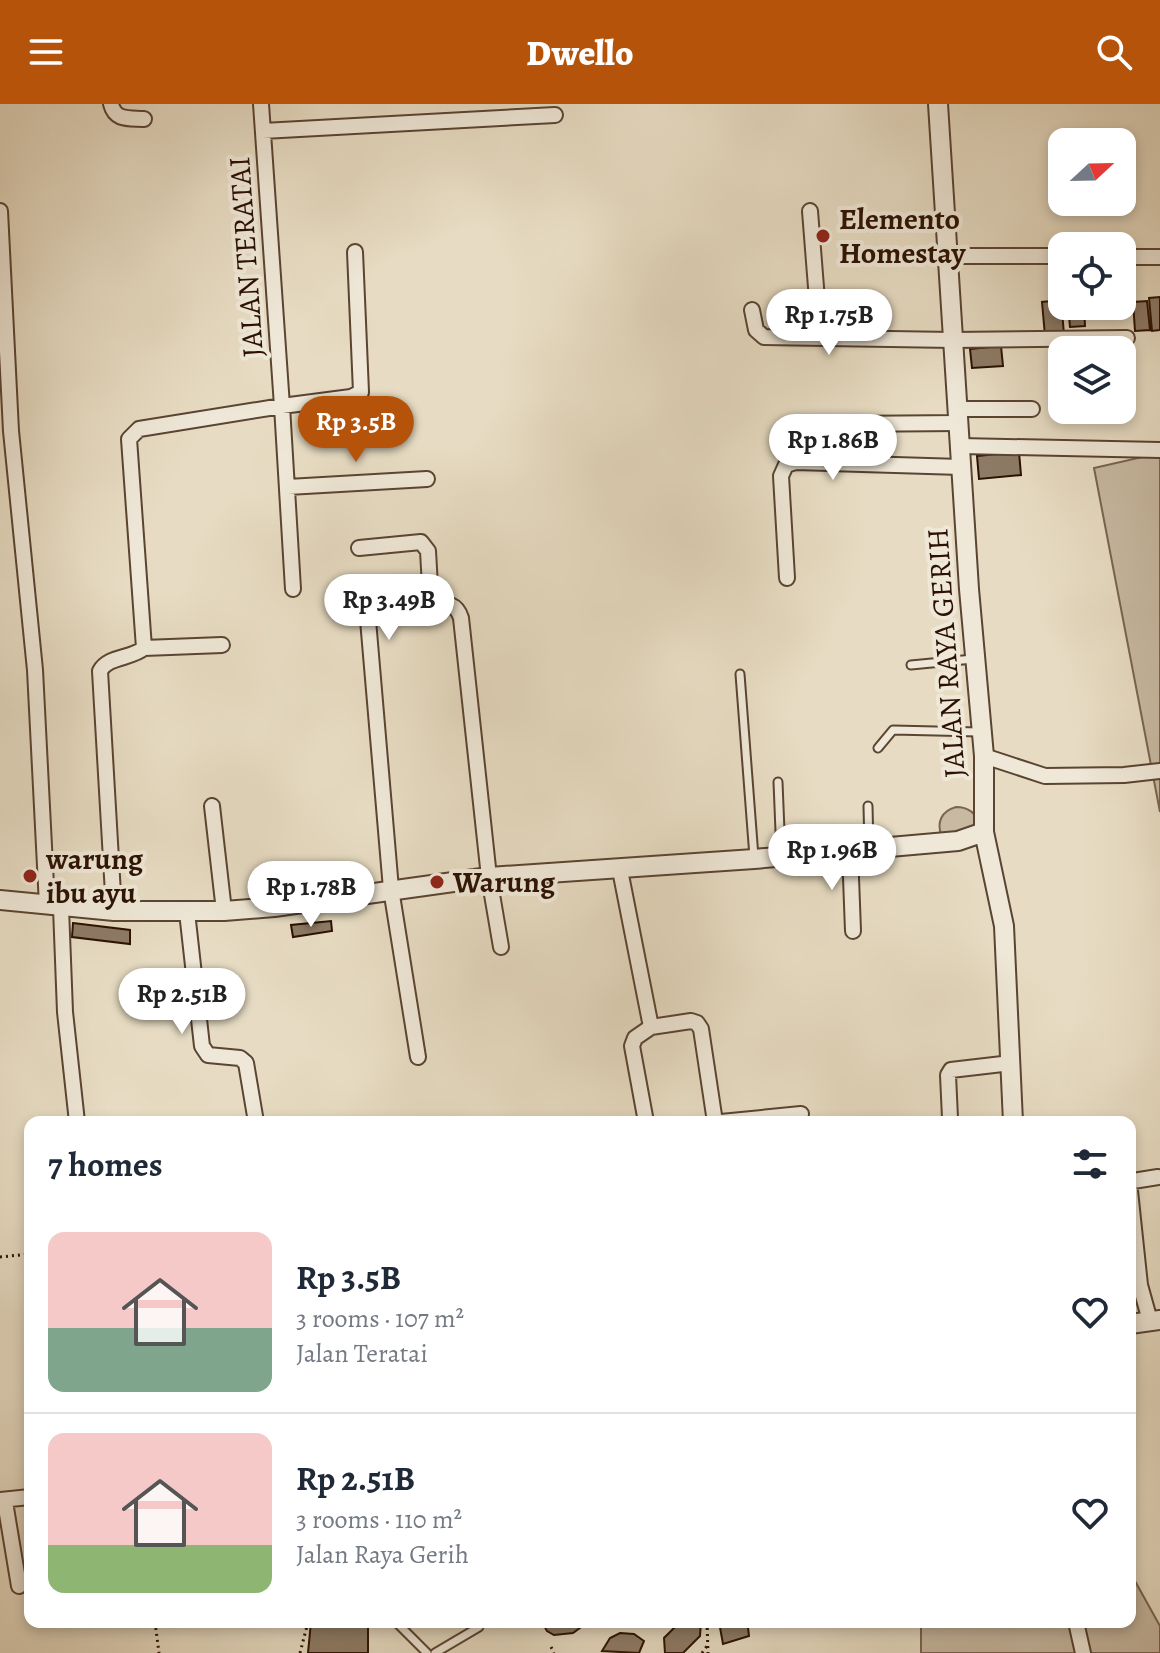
<!DOCTYPE html>
<html lang="en">
<head>
<meta charset="utf-8">
<style>
	:root { --surface:#fff; --page:#f2f2f3; --text:#1f2937; --muted:#747a83; --line:#e0e1e3; --accent:#b45309 }
	body { margin:0; font-family:Alegreya,serif; background:var(--page); color:var(--text); height:100vh; display:flex; flex-direction:column; font-size:30px; white-space:nowrap }
	* { box-sizing:border-box; margin:0 }
	p { font-size:26px; color:var(--muted) }
	.icon { flex:none; width:44px; height:44px; fill:none; stroke:currentColor; stroke-width:2; stroke-linecap:round; stroke-linejoin:round }
	.map { position:relative; flex:1; overflow:hidden }
	.side { position:absolute; left:24px; top:1012px; width:1112px; height:512px; display:flex; flex-direction:column; background:var(--surface); border-radius:16px; box-shadow:0 4px 12px #0003 }
	.side>* { flex:none }
	.needle { width:52px; rotate:68deg }
	.controls { position:absolute; left:1048px; top:24px; display:grid; gap:16px }
	.controls a { display:grid; place-items:center; width:88px; height:88px; border-radius:16px; background:var(--surface); box-shadow:0 4px 12px #0003; font-size:40px }
	.price { position:absolute; translate:-50% -68px; padding:0 18px; border-radius:28px; background:#fff; color:#222; font-size:26px; line-height:52px; filter:drop-shadow(0 2px 4px #0008) }
	.price::after { content:''; position:absolute; left:50%; top:48px; width:24px; height:18px; margin-left:-12px; background:inherit; clip-path:polygon(0 0,100% 0,50% 100%) }
	.price.active { background:var(--accent); color:#fff }
	ul { padding:0; list-style:none }
	li { display:flex; align-items:center; gap:24px; height:200px; padding:0 24px }
	li+li { border-top:2px solid var(--line) }
	li span { display:grid; place-items:center; flex:none; width:224px; height:160px; border-radius:16px; color:#555 }
	li>.icon { margin-inline-start:auto }
	span .icon { width:96px; height:96px; fill:#fffc; stroke-width:1 }
	li b { font-size:34px }
	h2 { display:flex; justify-content:space-between; align-items:center; height:96px; padding:0 24px; font-size:34px }
	header { display:flex; justify-content:space-between; align-items:center; height:104px; padding:0 24px; background:var(--accent); color:#fff; font-size:36px; font-weight:800 }
	.map>svg:first-child { display:block }
</style>
</head>
<body>
<header><svg class="icon" aria-label="menu" viewBox="0 0 24 24"><path d="M4 6h16M4 12h16M4 18h16"/></svg>Dwello<svg class="icon" aria-label="search" viewBox="0 0 24 24"><circle cx="10" cy="10" r="6"/><path d="M15 15l6 6"/></svg></header>
<div class="map">
<svg width="1160" height="1549" viewBox="0 0 1160 1549">
	<rect width="100%" height="100%" fill="#e7dcc3"/>
	<filter id="stains"><feTurbulence type="fractalNoise" baseFrequency=".0025" numOctaves="4"/><feColorMatrix values="0 0 0 0 .2 0 0 0 0 .09 0 0 0 0 .02 0 0 0 .5 -.17"/></filter>
	<radialGradient id="worn" r=".72"><stop offset=".6" stop-color="#630" stop-opacity="0"/><stop offset="1" stop-color="#630" stop-opacity=".3"/></radialGradient>
	<!-- green -->
	<path fill="#c7b9a2" stroke="#796552" stroke-width="2" d="M1160,349V708L1094,364Z
		M956,703C968,703 976,708 979,721L942,733C936,719 941,707 956,703Z
		M1130,1468L1160,1522V1549H921V1518H1130Z"/>
	<!-- building -->
	<path fill="#8d7b66" stroke="#2b1102" stroke-width="2" d="M1160,193V226L1152,227L1149,194Z
		M1061,196L1064,230L1045,232L1042,198Z
		M1147,197L1150,226L1135,227L1133,198Z
		M1068,202H1084L1085,222L1070,223Z
		M1001,242L1003,262L972,264L970,245Z
		M1019,348L1021,371L979,375L977,352Z
		M331,817L332,827L293,833L291,821Z
		M73,819L130,826V840L72,833Z
		M311,1518H368V1549H308Z
		M542,1518H588L573,1529L554,1531L547,1527Z
		M680,1518H701L700,1532L683,1549H665L664,1534Z
		M719,1518H757L748,1523L749,1532L723,1540Z
		M620,1529L634,1530L644,1537L639,1549L602,1547L610,1534Z"/>
	<g fill="none" stroke-linecap="round" stroke-linejoin="round">
		<!-- service casing -->
		<g stroke="#5a4432" stroke-width="11">
			<path id="service" d="M911,561L973,555
				M740,570L754,753
				M878,644L893,626L979,628
				M778,678L781,752
				M868,702L869,744
				M396,1518L427,1549
				M435,1549L479,1523"/>
		</g>
		<!-- minor casing -->
		<g stroke="#5a4432" stroke-width="18">
			<path id="minor" d="M111,0C115,17 129,14 144,15
				M263,27L555,11
				M0,107L11,327L35,566L47,801
				M810,107L820,234
				M948,152H1062
				M1122,153H1160
				M752,206L756,226L764,233L953,236L1127,234
				M958,305H1032
				M842,320L959,319
				M960,342L1160,346
				M288,383L427,375
				M359,444L421,438L428,447L431,500L376,507L368,516L391,785L418,953
				M787,474L781,372L786,361L796,358L961,363
				M293,485L282,302L351,293L361,288L355,148
				M431,500C446,500 456,498 461,514L489,773L501,843
				M144,544L222,541
				M984,652L1045,672L1124,671L1160,667
				M212,702L224,807
				M850,747L853,827
				M620,766L651,923L691,917L697,919L701,925L715,1018
				M61,804L65,908L77,1018
				M114,807L100,567C108,552 131,555 144,544L129,335L139,325L282,302L261,0
				M187,808L202,942L208,951L240,954L246,959L256,1018
				M950,1014L948,971L951,966L1011,959
				M646,1018L632,942L635,934L651,923
				M721,1018L801,1010
				M1130,1080L1133,1077L1158,1073
				M1130,1087L1140,1181L1150,1217
				M0,1396L30,1393
				M5,1398L19,1482
				M1076,1518L1083,1549"/>
		</g>
		<!-- tertiary casing -->
		<g stroke="#5a4432" stroke-width="22">
			<path id="tertiary" d="M984,728L1004,822L1013,1018
				M0,796L114,807H224L274,803L489,773L754,755L958,737L984,728V652L969,485L938,0
				M1130,1220L1160,1216"/>
		</g>
		<!-- path -->
		<path stroke="#2b1102" stroke-width="3" stroke-dasharray="2 4" stroke-linecap="butt" d="M0,1153L30,1150
			M155,1518L159,1549
			M707,1518L708,1549
			M551,1543L554,1549
			M300,1549L308,1518
			M702,1549L707,1542"/>
		<!-- service -->
		<use href="#service" stroke="#efe8d8" stroke-width="7"/>
		<!-- minor -->
		<use href="#minor" stroke="#efe8d8" stroke-width="14"/>
		<!-- tertiary -->
		<use href="#tertiary" stroke="#efe8d8" stroke-width="18"/>
	</g>
	<!-- markers -->
	<g fill="#8f2418" stroke="#efe8d8" stroke-width="3">
		<circle cx="823" cy="132" r="8"/>
		<circle cx="30" cy="772" r="8"/>
		<circle cx="437" cy="778" r="8"/>
	</g>
	<g text-anchor="middle" stroke-width="8" stroke-linejoin="round" paint-order="stroke">
		<!-- poi labels -->
		<g font-size="30" font-weight="bold" fill="#2b1102" stroke="#efe8d8" text-anchor="start">
			<text x="839" y="125">Elemento<tspan x="839" dy="34">Homestay</tspan></text>
			<text x="46" y="765">warung<tspan x="46" dy="34">ibu ayu</tspan></text>
			<text x="453" y="788">Warung</text>
		</g>
		<!-- street labels -->
		<g font-size="30" fill="#2b1102" stroke="#efe8d8">
			<text transform="translate(246 153) rotate(-94)" y="10">JALAN TERATAI</text>
			<text transform="translate(946 549) rotate(-94)" y="10">JALAN RAYA GERIH</text>
		</g>
	</g>
	<rect width="100%" height="100%" filter="url(#stains)"/>
	<rect width="100%" height="100%" fill="url(#worn)"/>
</svg>
<div class="controls">
<a><svg class="needle" viewBox="-14 -14 28 28"><path d="M0-13l5 13h-10z" fill="#e53935"/><path d="M0 13l5-13h-10z" fill="#747a83"/></svg></a>
<a><svg class="icon" aria-label="locate" viewBox="0 0 24 24"><circle cx="12" cy="12" r="6"/><path d="M12 2v4M12 18v4M2 12h4M18 12h4"/></svg></a>
<a><svg class="icon" aria-label="layers" viewBox="0 0 24 24"><path d="M12 4l9 5-9 5-9-5zM3 14l9 5 9-5"/></svg></a>
</div>
<b class="price" style="left:829px;top:253px">Rp 1.75B</b>
<b class="price active" style="left:356px;top:360px">Rp 3.5B</b>
<b class="price" style="left:833px;top:378px">Rp 1.86B</b>
<b class="price" style="left:389px;top:538px">Rp 3.49B</b>
<b class="price" style="left:832px;top:788px">Rp 1.96B</b>
<b class="price" style="left:311px;top:825px">Rp 1.78B</b>
<b class="price" style="left:182px;top:932px">Rp 2.51B</b>
<section class="side">
<h2>7 homes<svg class="icon" aria-label="filters" viewBox="0 0 24 24"><path d="M4 7h16M4 17h16"/><circle cx="9" cy="7" r="2"/><circle cx="15" cy="17" r="2"/></svg></h2>
<ul>
<li><span style="background:linear-gradient(#f6c9c9 60%,#7fa58c 0)"><svg class="icon" aria-label="home" viewBox="0 0 24 24"><path d="M3 11l9-7 9 7M6 9v11h12V9"/></svg></span><div><b>Rp 3.5B</b><p>3 rooms · 107 m²</p><p>Jalan Teratai</p></div><svg class="icon" aria-label="heart" viewBox="0 0 24 24"><path d="M12 20l-8-8c-3-5 5-10 8-4 3-6 11-1 8 4z"/></svg></li>
<li><span style="background:linear-gradient(#f6c9c9 70%,#8fb573 0)"><svg class="icon" aria-label="home" viewBox="0 0 24 24"><path d="M3 11l9-7 9 7M6 9v11h12V9"/></svg></span><div><b>Rp 2.51B</b><p>3 rooms · 110 m²</p><p>Jalan Raya Gerih</p></div><svg class="icon" aria-label="heart" viewBox="0 0 24 24"><path d="M12 20l-8-8c-3-5 5-10 8-4 3-6 11-1 8 4z"/></svg></li>
</ul>
</section>
</div>
</body>
</html>
